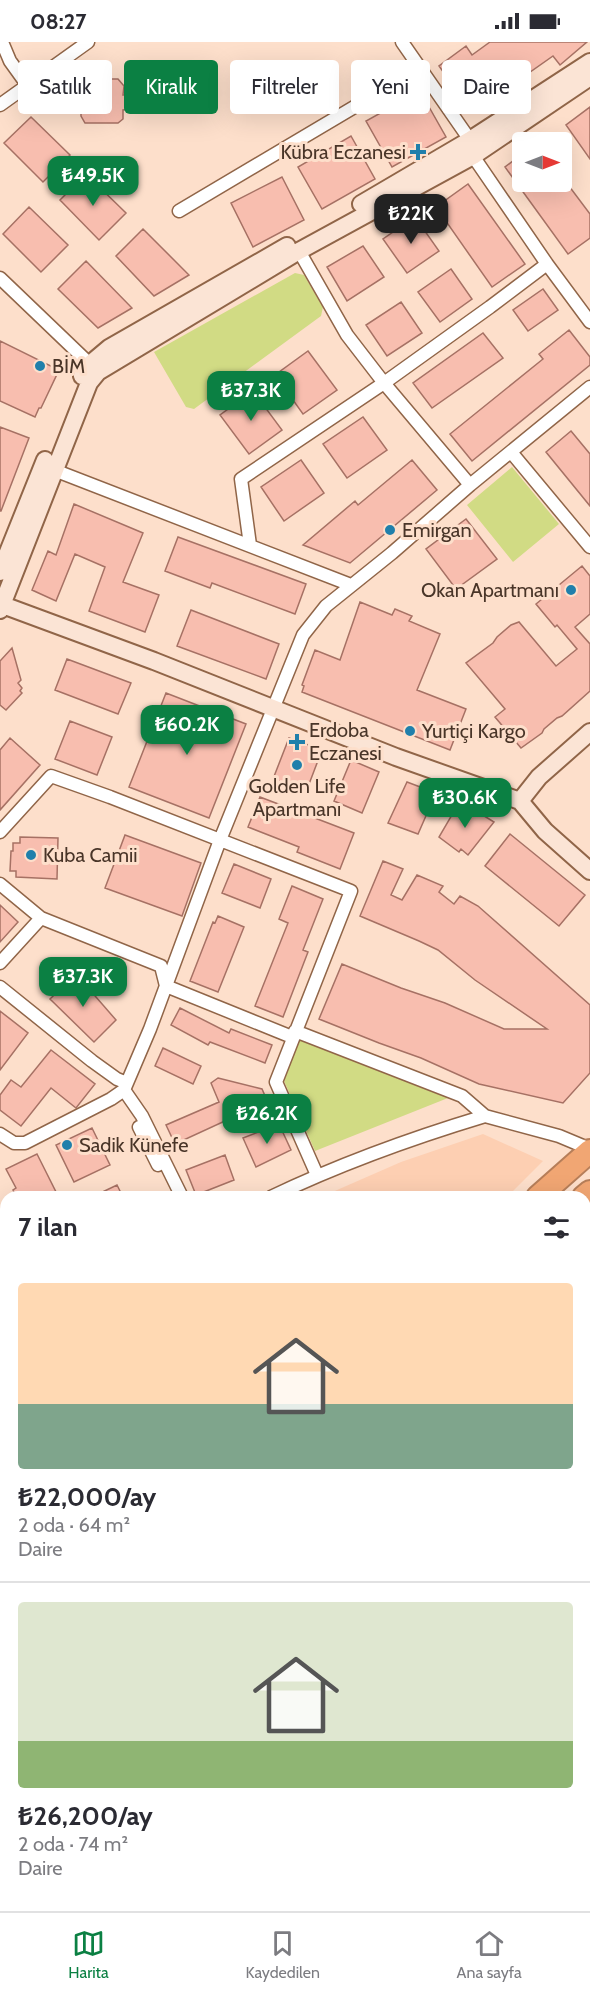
<!DOCTYPE html>
<html lang="tr">
<head>
<meta charset="utf-8">
<style>
	:root { --surface:#fff; --page:#f7f7f7; --text:#2b2b33; --muted:#7c7c81; --line:#e1e1e2; --accent:#0b8043 }
	body { margin:0; font-family:Cabin,sans-serif; background:var(--page); color:var(--text); height:100vh; display:flex; flex-direction:column; font-size:22px; white-space:nowrap }
	* { box-sizing:border-box; margin:0 }
	p { font-size:20px; color:var(--muted) }
	.icon { flex:none; width:33px; height:33px; fill:none; stroke:currentColor; stroke-width:2; stroke-linecap:round; stroke-linejoin:round }
	.map { position:relative; flex:1; overflow:hidden }
	.drawer { position:absolute; left:0px; top:1149px; width:591px; height:720px; display:flex; flex-direction:column; background:var(--surface); border-radius:18px 18px 0 0; box-shadow:0 6px 24px #0002 }
	.drawer>* { flex:none }
	.banner { position:absolute; left:18px; top:18px; width:555px; height:54px; display:flex; gap:12px }
	.needle { width:39px; rotate:90deg }
	.controls { position:absolute; left:512px; top:90px; display:grid; gap:12px }
	.controls a { display:grid; place-items:center; width:60px; height:60px; border-radius:6px; background:var(--surface); box-shadow:0 6px 24px #0002; font-size:30px }
	.price { position:absolute; translate:-50% -51px; padding:0 14px; border-radius:12px; background:var(--accent); color:#fff; font-size:20px; line-height:39px; filter:drop-shadow(0 2px 3px #0008) }
	.price::after { content:''; position:absolute; left:50%; top:36px; width:18px; height:14px; margin-left:-9px; background:inherit; clip-path:polygon(0 0,100% 0,50% 100%) }
	.price.current { background:#222; color:#fff }
	ul { padding:0; list-style:none }
	li { display:grid; align-content:center; gap:12px; height:318px; padding:0 18px }
	li+li { border-top:2px solid var(--line) }
	li span { display:grid; place-items:center; height:186px; border-radius:6px; color:#555 }
	li>.icon { margin-inline-start:auto }
	span .icon { width:108px; height:108px; fill:#fffc; stroke-width:1 }
	li b { font-size:26px }
	h2 { display:flex; justify-content:space-between; align-items:center; height:72px; padding:0 18px; font-size:26px }
	.tag { padding:0 21px; border-radius:6px; background:var(--surface); box-shadow:0 6px 24px #0002; font-size:21px; line-height:54px }
	.tag.current { background:var(--accent); color:#fff }
	.status { display:flex; justify-content:space-between; align-items:center; height:42px; padding:0 30px; background:var(--surface); direction:ltr }
	.status svg { height:16px; fill:currentColor }
	.tab-bar { display:flex; justify-content:space-around; align-items:center; height:84px; border-top:2px solid var(--line); background:var(--surface); font-size:16px; color:var(--muted) }
	.tab-bar a { display:grid; justify-items:center; gap:3px }
	.tab-bar .current { color:var(--accent) }
	.map>svg:first-child { display:block }
</style>
</head>
<body>
<div class="status"><b>08:27</b><svg viewBox="0 0 49 12"><path d="M0 12V9h3v3zM5 12V6h3v6zM10 12V3h3v9zM15 12V0h3v12zM26 1h20v11H26zM47 4h2v5h-2z"/></svg></div>
<div class="map">
<svg width="590" height="1869" viewBox="0 0 590 1869">
	<rect width="100%" height="100%" fill="#fddfcb"/>
	<!-- built -->
	<path fill="#fdcfb2" d="M483,1092L543,1119L507,1155H321L401,1120Z"/>
	<!-- green -->
	<path fill="#d1db84" d="M295,231L304,233L323,265L321,274L194,367L186,365L154,310Z
		M512,425L559,482L513,520L467,463Z
		M299,998L448,1056L315,1109L284,1039Z"/>
	<!-- building -->
	<path fill="#f8beaf" stroke="#a67164" stroke-width="1.5" d="M490,0H587L560,23L553,14L472,71L439,24L466,4L472,13Z
		M88,37H118L124,44L123,53H132V67L123,68V77L118,81H85L81,74V42Z
		M420,49L446,95L392,125L366,79Z
		M590,65V117L566,83Z
		M31,75L70,113L43,140L4,101Z
		M351,94L375,137L322,167L298,125Z
		M522,112V140H566L590,172V196L568,212L505,125Z
		M86,132L126,171L99,198L60,158Z
		M282,135L304,178L253,205L231,161Z
		M468,142L525,222L492,245L436,165Z
		M29,165L68,203L41,230L3,192Z
		M415,175L439,209L407,231L383,197Z
		M143,187L189,233L154,254L116,214Z
		M363,204L384,235L347,259L327,225Z
		M86,219L132,266L98,286L58,247Z
		M451,227L472,257L440,280L418,250Z
		M543,247L558,268L528,289L513,268Z
		M401,260L422,291L387,314L366,283Z
		M569,288L590,315V323L472,419L450,392L543,317L539,312Z
		M483,291L503,316L432,366L413,341Z
		M0,299L59,328L41,366H39L35,375L0,359Z
		M308,309L337,348L303,372L275,333Z
		M253,349L282,388L249,412L220,373Z
		M363,375L387,408L347,436L323,402Z
		M0,385L29,396L1,469H0Z
		M571,389L590,412V464L546,410Z
		M301,418L324,451L284,479L261,445Z
		M412,418L437,448L350,521L303,503L355,459L358,463Z
		M74,462L143,491L123,540L159,553L145,590L89,569L105,525L75,512L56,559L32,548L48,509L56,513Z
		M466,477L497,517L456,547L426,507Z
		M178,495L306,542L295,572L212,541L210,546L165,529Z
		M582,524L590,534V572L575,585L590,602V649L562,674L557,676L544,687L542,691L521,706L495,675L505,667L466,621L493,601L497,595L511,583L519,580L556,624L577,607L557,583L555,585L536,562Z
		M360,560L392,573L395,567L412,574L409,579L440,592L417,648L466,667L450,708L302,650L304,644L302,643L315,608L340,618Z
		M191,568L279,602L266,637L177,604Z
		M12,606L21,638L18,641L22,646L20,649L22,651L6,668L0,663V619Z
		M67,617L131,641L118,672L55,648Z
		M166,651L246,682L209,776L129,745Z
		M70,679L112,695L97,733L55,717Z
		M10,696L40,723L0,768V708Z
		M289,696L322,708L306,750L273,737Z
		M351,718L379,730L362,771L334,759Z
		M407,740L436,751L418,792L388,781Z
		M260,755L354,791L340,827L297,810L299,805L248,785Z
		M460,759L494,780L468,813L461,807L459,810L439,795Z
		M510,792L585,853L559,884L485,824Z
		M125,793L201,821L182,874L105,846Z
		M20,795L58,796L57,837L16,835V829H10L11,809H13V801H20Z
		M383,819L403,827L391,853L402,858L417,833L443,844L439,850L454,862L460,854L478,864L590,963V1031L563,1061L479,1042L421,1016L379,1001L319,977L342,922L401,946L445,961L504,987H547L475,938L438,908L419,899L360,874Z
		M234,822L271,837L260,866L222,851Z
		M292,844L323,857L303,908L308,910L283,975L255,964L288,881L279,877Z
		M0,863L18,880L0,900Z
		M218,874L244,885L218,950L190,939L213,880L215,881Z
		M76,932L116,978L94,1000L50,957Z
		M180,966L229,991L231,987L272,1003L265,1021L210,1000L208,1003L171,983Z
		M0,969L28,991L0,1028Z
		M163,1006L201,1024L193,1042L155,1024Z
		M51,1008L95,1042L76,1066L51,1046L21,1084L0,1068V1053L11,1038L21,1045Z
		M218,1036L262,1047L269,1063L228,1080L227,1078L175,1102L166,1083L219,1060L211,1041Z
		M279,1082L291,1108L256,1125L243,1096Z
		M92,1086L110,1123L74,1140L56,1103Z
		M37,1112L56,1150L45,1155H17L13,1148L16,1146L6,1127Z
		M225,1113L234,1138L196,1153L186,1128Z
		M117,1143L123,1155H92Z"/>
	<g fill="none" stroke-linecap="round" stroke-linejoin="round">
		<!-- lane casing -->
		<g stroke="#906548" stroke-width="9">
			<path id="lane" d="M321,1863L324,1869"/>
		</g>
		<!-- street casing -->
		<g stroke="#906548" stroke-width="15">
			<path id="street" d="M2,0L10,19L28,44
				M402,0L470,98L473,114L547,222L590,280
				M0,63L88,0
				M179,169L420,26
				M299,209L347,293L384,341L470,443
				M0,236L95,327
				M511,410L590,505
				M54,428L351,543
				M250,503L241,437L384,341L490,265L547,222
				M0,790L51,734L110,755L351,849L276,1040L317,1133
				M0,842L41,876L161,924L166,944L292,995
				M0,921L41,876
				M0,945L92,1019L117,1037L127,1041
				M295,989L462,1054L485,1074L559,1094L590,1107
				M124,1048L142,1074L182,1155
				M139,1085L158,1123
				M0,1092L14,1101H25L111,1057L124,1048L150,987L220,798L303,593L326,564L392,511L470,443L590,345
				M271,1155C340,1122 412,1096 485,1074
				M585,1285L590,1290
				M585,1364L590,1365
				M0,1437L6,1432
				M585,1513L590,1512
				M585,1785L590,1789"/>
		</g>
		<!-- secondary casing -->
		<g stroke="#906548" stroke-width="20">
			<path id="secondary" d="M361,162L470,98L590,20
				M82,334L90,322L109,306L287,204
				M0,530L45,418
				M0,562L154,619L396,715L520,759L545,789L590,829
				M0,568L89,341L98,330L299,209L473,114L590,35
				M520,759L539,735L590,690
				M0,1265L6,1273
				M585,1645L590,1643
				M68,1869L72,1863
				M96,1869L100,1863"/>
		</g>
		<!-- highway casing -->
		<g stroke="#b67e59" stroke-width="26">
			<path id="highway" d="M538,1155L590,1109
				M584,1155L590,1150
				M430,1863L432,1869
				M451,1863L454,1869"/>
		</g>
		<!-- lane -->
		<use href="#lane" stroke="#fff" stroke-width="6"/>
		<!-- street -->
		<use href="#street" stroke="#fff" stroke-width="12"/>
		<!-- secondary -->
		<use href="#secondary" stroke="#fbe4d5" stroke-width="16"/>
		<!-- highway -->
		<use href="#highway" stroke="#f1a673" stroke-width="22"/>
	</g>
	<!-- markers -->
	<g fill="#207fab" stroke="#fddfcb" stroke-width="2">
		<path d="M415 101h6v6h6v6h-6v6h-6v-6h-6v-6h6z"/>
		<circle cx="40" cy="324" r="6"/>
		<circle cx="390" cy="488" r="6"/>
		<circle cx="571" cy="548" r="6"/>
		<circle cx="410" cy="689" r="6"/>
		<path d="M294 691h6v6h6v6h-6v6h-6v-6h-6v-6h6z"/>
		<circle cx="297" cy="723" r="6"/>
		<circle cx="31" cy="813" r="6"/>
		<circle cx="67" cy="1103" r="6"/>
	</g>
	<g text-anchor="middle" stroke-width="6" stroke-linejoin="round" paint-order="stroke">
		<!-- poi labels -->
		<g font-size="20" fill="#493528" stroke="#fddfcb" text-anchor="start">
			<text x="406" y="117" text-anchor="end">Kübra Eczanesi</text>
			<text x="52" y="331">BİM</text>
			<text x="402" y="495">Emirgan</text>
			<text x="559" y="555" text-anchor="end">Okan Apartmanı</text>
			<text x="309" y="695">Erdoba<tspan x="309" dy="23">Eczanesi</tspan></text>
			<text x="422" y="696">Yurtiçi Kargo</text>
			<text x="297" y="751" text-anchor="middle">Golden Life<tspan x="297" dy="23">Apartmanı</tspan></text>
			<text x="43" y="820">Kuba Camii</text>
			<text x="79" y="1110">Sadik Künefe</text>
		</g>
	</g>
</svg>
<div class="controls">
<a><svg class="needle" viewBox="-14 -14 28 28"><path d="M0-13l5 13h-10z" fill="#e53935"/><path d="M0 13l5-13h-10z" fill="#7c7c81"/></svg></a>
</div>
<b class="price" style="left:93px;top:165px">₺49.5K</b>
<b class="price current" style="left:411px;top:203px">₺22K</b>
<b class="price" style="left:251px;top:380px">₺37.3K</b>
<b class="price" style="left:187px;top:714px">₺60.2K</b>
<b class="price" style="left:465px;top:787px">₺30.6K</b>
<b class="price" style="left:83px;top:966px">₺37.3K</b>
<b class="price" style="left:267px;top:1103px">₺26.2K</b>
<div class="banner">
<a class="tag">Satılık</a>
<a class="tag current">Kiralık</a>
<a class="tag">Filtreler</a>
<a class="tag">Yeni</a>
<a class="tag">Daire</a>
</div>
<section class="drawer">
<h2>7 ilan<svg class="icon" aria-label="filters" viewBox="0 0 24 24"><path d="M4 7h16M4 17h16"/><circle cx="9" cy="7" r="2"/><circle cx="15" cy="17" r="2"/></svg></h2>
<ul>
<li><span style="background:linear-gradient(#ffd9b3 65%,#7fa58c 0)"><svg class="icon" aria-label="home" viewBox="0 0 24 24"><path d="M3 11l9-7 9 7M6 9v11h12V9"/></svg></span><div><b>₺22,000/ay</b><p>2 oda · 64 m²</p><p>Daire</p></div></li>
<li><span style="background:linear-gradient(#dfe7d0 75%,#8fb573 0)"><svg class="icon" aria-label="home" viewBox="0 0 24 24"><path d="M3 11l9-7 9 7M6 9v11h12V9"/></svg></span><div><b>₺26,200/ay</b><p>2 oda · 74 m²</p><p>Daire</p></div></li>
</ul>
</section>
</div>
<nav class="tab-bar">
<a class="current"><svg class="icon" aria-label="map" viewBox="0 0 24 24"><path d="M3 6l6-2 6 2 6-2v14l-6 2-6-2-6 2zM9 4v14M15 6v14"/></svg>Harita</a>
<a><svg class="icon" aria-label="saved" viewBox="0 0 24 24"><path d="M7 4h10v16l-5-4-5 4z"/></svg>Kaydedilen</a>
<a><svg class="icon" aria-label="home" viewBox="0 0 24 24"><path d="M3 11l9-7 9 7M6 9v11h12V9"/></svg>Ana sayfa</a>
</nav>
</body>
</html>
